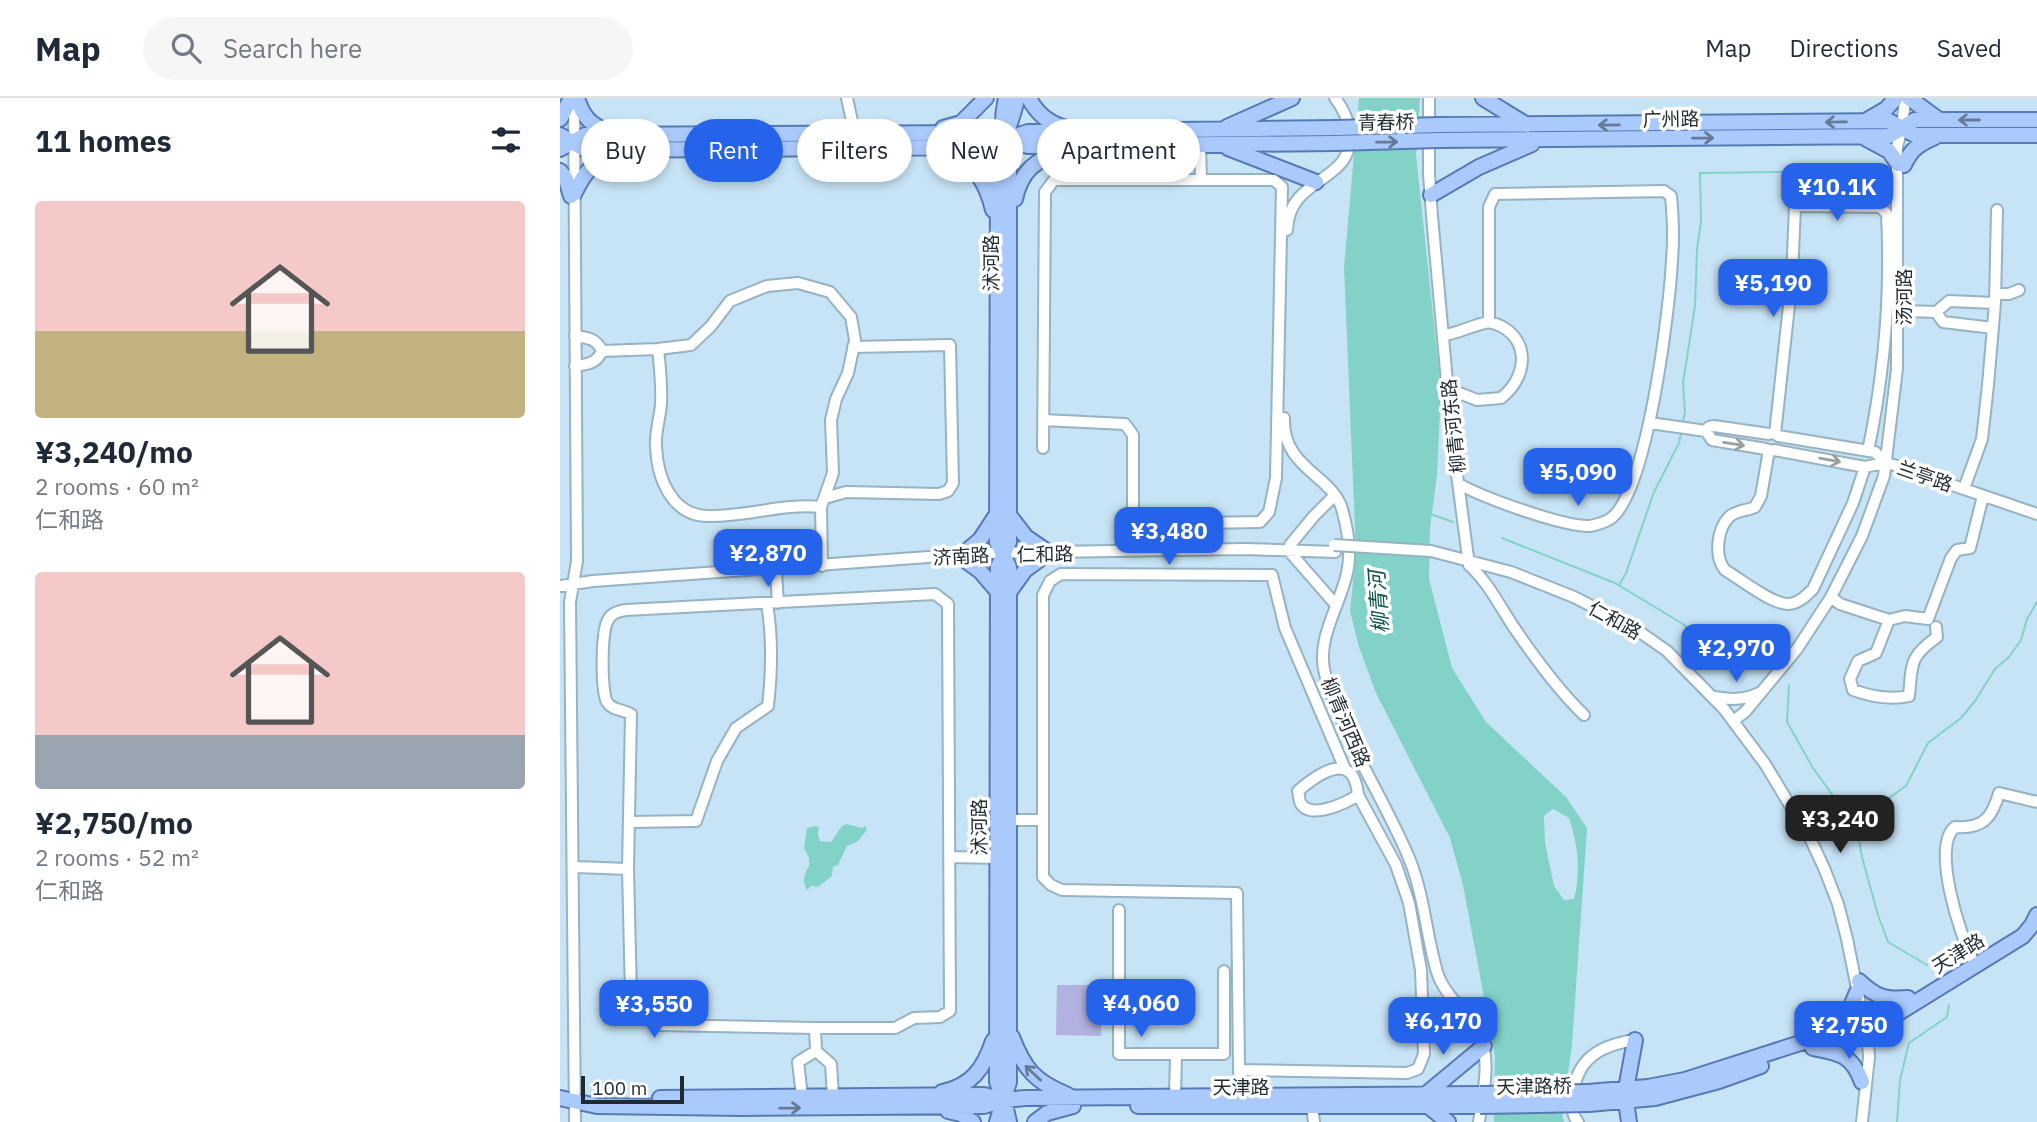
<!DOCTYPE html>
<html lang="en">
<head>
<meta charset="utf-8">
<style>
	:root { --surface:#fff; --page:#f6f6f7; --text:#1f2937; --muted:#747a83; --line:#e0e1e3; --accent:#2563eb }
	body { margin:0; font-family:"IBM Plex Sans","Noto Sans SC",sans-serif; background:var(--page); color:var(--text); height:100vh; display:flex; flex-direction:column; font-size:26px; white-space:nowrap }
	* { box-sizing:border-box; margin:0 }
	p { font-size:23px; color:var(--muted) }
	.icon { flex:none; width:38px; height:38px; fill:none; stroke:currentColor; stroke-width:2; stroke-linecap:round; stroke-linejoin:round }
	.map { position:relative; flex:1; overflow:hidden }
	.details { display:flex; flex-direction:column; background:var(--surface); width:560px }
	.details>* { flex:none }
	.banner { position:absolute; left:21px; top:21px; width:665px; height:63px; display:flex; gap:14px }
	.scale { position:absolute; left:21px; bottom:18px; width:103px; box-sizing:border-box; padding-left:7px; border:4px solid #1f2a31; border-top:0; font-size:19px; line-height:24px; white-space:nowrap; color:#1f2a31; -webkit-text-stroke:5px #fff; paint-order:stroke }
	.price { position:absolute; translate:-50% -60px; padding:0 16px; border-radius:14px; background:var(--accent); color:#fff; font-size:23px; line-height:46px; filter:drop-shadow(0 2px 4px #0008) }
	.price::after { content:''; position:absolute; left:50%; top:42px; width:21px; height:16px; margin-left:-10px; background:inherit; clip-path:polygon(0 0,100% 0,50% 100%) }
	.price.on { background:#222; color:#fff }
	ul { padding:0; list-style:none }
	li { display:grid; align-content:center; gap:14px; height:371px; padding:0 35px }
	li span { display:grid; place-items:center; height:217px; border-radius:7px; color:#555 }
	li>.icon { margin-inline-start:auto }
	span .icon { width:126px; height:126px; fill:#fffc; stroke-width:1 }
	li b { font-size:30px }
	h2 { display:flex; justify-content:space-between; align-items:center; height:84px; padding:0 35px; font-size:30px }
	.chip { padding:0 24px; border-radius:32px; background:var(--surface); box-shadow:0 4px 10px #0003; font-size:24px; line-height:63px }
	.chip.on { background:var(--accent); color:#fff }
	header { display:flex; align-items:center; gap:42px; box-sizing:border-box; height:98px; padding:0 35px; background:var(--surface); border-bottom:2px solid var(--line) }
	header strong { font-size:33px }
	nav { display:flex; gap:38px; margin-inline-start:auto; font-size:24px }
	.search { width:490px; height:63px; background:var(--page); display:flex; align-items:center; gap:18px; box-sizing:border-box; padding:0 24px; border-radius:38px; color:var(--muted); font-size:26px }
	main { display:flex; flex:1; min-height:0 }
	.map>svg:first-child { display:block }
</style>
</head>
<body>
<header>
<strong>Map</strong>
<div class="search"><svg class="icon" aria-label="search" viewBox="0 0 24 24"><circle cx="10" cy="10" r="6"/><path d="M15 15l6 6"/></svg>Search here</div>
<nav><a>Map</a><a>Directions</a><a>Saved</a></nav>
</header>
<main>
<section class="details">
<h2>11 homes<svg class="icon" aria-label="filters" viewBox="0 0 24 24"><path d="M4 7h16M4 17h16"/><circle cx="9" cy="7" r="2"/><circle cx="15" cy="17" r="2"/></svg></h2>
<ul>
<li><span style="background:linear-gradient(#f6c9c9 60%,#c2b280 0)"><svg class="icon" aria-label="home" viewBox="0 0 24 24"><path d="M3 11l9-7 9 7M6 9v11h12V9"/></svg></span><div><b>¥3,240/mo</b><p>2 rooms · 60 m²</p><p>仁和路</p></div></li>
<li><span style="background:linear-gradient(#f6c9c9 75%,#9aa5b1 0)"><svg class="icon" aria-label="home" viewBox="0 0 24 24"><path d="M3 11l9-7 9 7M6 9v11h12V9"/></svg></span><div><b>¥2,750/mo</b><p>2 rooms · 52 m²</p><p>仁和路</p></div></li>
</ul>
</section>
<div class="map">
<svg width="1477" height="1024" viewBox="0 0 1477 1024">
	<rect width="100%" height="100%" fill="#c7e4f6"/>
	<!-- garden -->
	<path fill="#b2b2e0" d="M497,887H542L541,938L496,937Z"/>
	<!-- water -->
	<path fill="#82d2c8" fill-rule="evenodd" d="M799,0H860L856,57L881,292L877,377L870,430L869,481L892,570L926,624L1006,699L1027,730L1012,947L1002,1016L1004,1024H934L935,958L903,787L890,740L816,595L799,549L790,513L796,455L784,169ZM993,711L1009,720C1018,747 1021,773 1014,801L1004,802L994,788L985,745L984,718Z
		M286,726L302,730L306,728L307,732L298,743L287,748L278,767L273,769L272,778L258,789L251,788L247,792C242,784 244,775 249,768V760L244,750L247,730L256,728L259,730L258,737L260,743L271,744L282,728Z"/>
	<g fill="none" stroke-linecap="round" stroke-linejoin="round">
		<!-- stream -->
		<path stroke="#82d2c8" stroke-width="2" d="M1122,326L1125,314L1123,285L1135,208L1137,151L1141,124L1140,75L1299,73
			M871,416L893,424
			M942,440L1055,485L1123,526L1145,548L1163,559L1192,558
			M1059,487L1066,475L1094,394L1119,345L1121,335
			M1229,587L1227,624L1253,670L1297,731L1302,759L1318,817L1328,844L1367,867
			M1295,724L1346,688L1368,645L1401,620L1415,603L1435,571L1449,559L1461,542L1467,521L1477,504
			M1337,1024L1340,982L1349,945L1387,919L1389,907"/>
		<!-- minor casing -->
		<g stroke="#96b2c3" stroke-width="14">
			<path id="minor" d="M14,0L17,463L10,504L15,1024
				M287,0L295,37
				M869,0V76L872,118L892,339L909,467C928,484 939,507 953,528C974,559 997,591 1024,617
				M640,47L641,82
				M727,132C729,75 798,87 789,30C787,19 782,9 775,0
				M1435,196H1449L1459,192
				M1344,213L1376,214
				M1433,230L1383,224L1376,214L1389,203L1435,205
				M884,237C900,235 912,227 929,224V109L935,96L1104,93L1111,98C1113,119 1114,140 1112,161C1110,209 1087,397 1050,421C1045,424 1035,427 1030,428C1003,429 922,399 899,386
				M15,238C28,240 36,240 42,253C36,266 28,266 15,268
				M98,251C100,269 102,288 101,306C100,320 95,334 96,348C97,380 112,418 148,418C186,419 223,405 261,409
				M42,253L98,251L131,247L151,228L170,203L207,188L238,185L270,194L291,219L295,242L288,275L276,301L271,322L273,375L261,409L262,468
				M889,291L917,302L941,300C972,276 969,233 929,224
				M724,320C722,370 772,377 782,411C788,432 792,458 786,479C778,511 756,542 765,576C783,641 823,698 849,760C864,796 866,836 877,874C884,896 903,911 916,930C933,956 923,996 919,1024
				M1090,325L1146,333L1149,329L1154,328L1209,336
				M1146,333L1152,342L1206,351
				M1215,336L1232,180L1235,108L1320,109L1327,116C1331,194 1324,277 1308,353
				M1218,338L1315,354L1325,364L1477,416
				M483,350L485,94L494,82H714L722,89L716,380L709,414L700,424L580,426L573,420V337L565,326L483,322
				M1209,352L1201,398L1195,409C1187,413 1176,412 1169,419C1157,431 1154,459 1165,472C1180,481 1213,507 1229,506C1239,505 1246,498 1253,491L1293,405L1305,369
				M1214,352L1305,369L1328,364
				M1406,385L1422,341L1428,287L1435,205L1437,112
				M265,400L286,394L379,396L388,393L393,385L390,247L293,249
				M626,426L628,449
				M730,447L754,418L774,398
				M728,452L776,507
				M871,453L951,474L1014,499L1074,530L1107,553L1164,611L1205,666L1251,742L1264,770L1278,806L1287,841L1308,945L1309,959L1302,1024
				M216,474L218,505
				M0,488L33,483L424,455L686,451L775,454
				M1271,499L1280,506L1329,522L1345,518L1368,521L1391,460L1397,452L1410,450L1423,398
				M1329,522L1316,555L1298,563L1290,581L1293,592C1312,599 1330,602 1349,598C1352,566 1349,559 1377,539L1376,529
				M1154,599C1171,602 1184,602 1199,595
				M1173,623L1185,614L1237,551L1271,499L1302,438L1324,378L1337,271V48L1342,31L1345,0
				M450,722H483
				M70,724L136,723L157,663L176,630L208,608C212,573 213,541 207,506
				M391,759L438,760
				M17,769L68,771L71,897L99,927L255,930L256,953L238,964L242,998
				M68,771L71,616C62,611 53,613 47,604C41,594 41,533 48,522C51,515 59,513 66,512L375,496L388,506L390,913L380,919L354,920L335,930H255
				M559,812V956H664V873
				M1412,860C1400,837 1371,748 1395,729C1423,731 1432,720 1439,695L1477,704
				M256,953L271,966L273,998
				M679,972L677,795L502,792L491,787L483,779V497L490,483L501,476L712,477L725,530L785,671
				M681,997L679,972L847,975L858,971L864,956L861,872L849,805L836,767L798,697C794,652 760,674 738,693C739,696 739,701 740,704C749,723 786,705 798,697
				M615,998L616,957
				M752,1008L754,1024
				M1018,1024C1011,1016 1013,1009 1013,998C1016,961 1040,947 1075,942"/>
		</g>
		<!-- major casing -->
		<g stroke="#567bb4" stroke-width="18">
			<path id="major" d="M17,0C23,20 32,28 51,35
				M446,0C441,23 442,40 449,63V444L438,469L437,984L444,1002L449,1024
				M469,0C477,16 489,26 507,30
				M923,0L967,27
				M1349,0L1378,21
				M0,21L11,0
				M1307,22L1326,11L1336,0
				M879,27L1329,23L1355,37H1477
				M667,29L732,0
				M383,30L401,25L426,0
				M0,37L26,52L423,49L468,34L776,30
				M1305,40L1329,53L1338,66
				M878,42L1329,38L1355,22H1477
				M668,50L756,84
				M0,51L25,37L424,35L468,48L775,45
				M383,55C413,63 426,82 433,112
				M1344,67C1351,51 1359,46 1375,39
				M0,73L6,81L11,98
				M14,96C24,75 34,62 56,54
				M871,97L919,69L972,46
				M455,101C461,73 476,61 503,53
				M449,417L466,439L485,452
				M402,457L420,442L437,416
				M402,460L420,473L438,494
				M450,493L465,472L487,456
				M1299,883C1316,899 1325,902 1348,900
				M1269,935L1289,913L1297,894
				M452,939C464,971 475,984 508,997
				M1253,950C1280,955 1292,957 1302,984
				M1066,991L1075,942
				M382,994C412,988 424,970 433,943
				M1028,994L1088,989L1125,982L1290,929L1319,927L1463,838L1472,827L1477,817
				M865,997L924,948
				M0,1000L37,1008L182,1010L424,1008L444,1002L465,1000L920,996
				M100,1000L424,997L440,1001
				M1066,1003L1069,1024
				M1029,1006L1095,1000L1159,983L1201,968
				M578,1008H920
				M868,1008L888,1024
				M388,1013L401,1016L413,1024
				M437,1024L449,984V469L437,444L438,63C443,41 453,22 457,0
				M475,1024L487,1015L513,1008"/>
		</g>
		<!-- minor -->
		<use href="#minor" stroke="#fff" stroke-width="10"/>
		<!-- major -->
		<use href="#major" stroke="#abcafc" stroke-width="14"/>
		<!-- minor-bridge casing -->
		<g stroke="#96b2c3" stroke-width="14" stroke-linecap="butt">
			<path id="minor-bridge" d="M774,447L871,453"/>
		</g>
		<!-- major-bridge casing -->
		<g stroke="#567bb4" stroke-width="18" stroke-linecap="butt">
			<path id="major-bridge" d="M776,30L879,27
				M775,45L878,42
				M920,996L1028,994
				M920,1008L1029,1006"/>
		</g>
		<!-- minor-bridge -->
		<use href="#minor-bridge" stroke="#fff" stroke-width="10"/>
		<!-- major-bridge -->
		<use href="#major-bridge" stroke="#abcafc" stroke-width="14"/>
	</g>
	<!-- one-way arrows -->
	<defs><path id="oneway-shaft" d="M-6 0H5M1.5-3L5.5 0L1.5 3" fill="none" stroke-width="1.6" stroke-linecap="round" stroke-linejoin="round" transform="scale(1.75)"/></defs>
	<g stroke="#657a96">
		<use href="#oneway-shaft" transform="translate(1409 22) rotate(180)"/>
		<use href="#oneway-shaft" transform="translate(1276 24) rotate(179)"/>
		<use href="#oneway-shaft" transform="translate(1049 27) rotate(179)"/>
		<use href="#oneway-shaft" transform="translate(1143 40) rotate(-1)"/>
		<use href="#oneway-shaft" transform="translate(827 44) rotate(-1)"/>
		<use href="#oneway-shaft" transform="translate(473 975) rotate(-137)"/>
		<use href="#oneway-shaft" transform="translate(230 1010) rotate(-1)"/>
	</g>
	<g stroke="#9a9fa2">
		<use href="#oneway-shaft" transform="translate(1174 346) rotate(9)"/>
		<use href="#oneway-shaft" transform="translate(1270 362) rotate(10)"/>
	</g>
	<g text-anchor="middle" stroke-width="7" stroke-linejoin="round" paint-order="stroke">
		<!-- street labels -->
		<g font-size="19" fill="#1f2a31" stroke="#fff">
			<text transform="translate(1111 21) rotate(-1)" y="7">广州路</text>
			<text transform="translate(826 24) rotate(-1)" y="7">青春桥</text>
			<text transform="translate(431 165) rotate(-90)" y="7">沭河路</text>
			<text transform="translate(1344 199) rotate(-90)" y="7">汤河路</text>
			<text transform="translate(893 328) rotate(-96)" y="7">柳青河东路</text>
			<text transform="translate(1365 378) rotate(19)" y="7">兰亭路</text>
			<text transform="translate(485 456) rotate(-1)" y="7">仁和路</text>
			<text transform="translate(401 458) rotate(-3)" y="7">济南路</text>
			<text transform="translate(1055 522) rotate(29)" y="7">仁和路</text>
			<text transform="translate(786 624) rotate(67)" y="7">柳青河西路</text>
			<text transform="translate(419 729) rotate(-90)" y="7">沭河路</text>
			<text transform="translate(1398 855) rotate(-32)" y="7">天津路</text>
			<text transform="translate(974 988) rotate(-1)" y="7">天津路桥</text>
			<text x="681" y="996">天津路</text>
		</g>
		<!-- water labels -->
		<g font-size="21" font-style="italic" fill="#09514b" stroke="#fff">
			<text transform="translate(819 504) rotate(-94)" y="7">柳青河</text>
		</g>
	</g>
</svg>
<div class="scale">100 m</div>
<b class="price" style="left:1277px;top:125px">¥10.1K</b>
<b class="price" style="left:1213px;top:221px">¥5,190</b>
<b class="price" style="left:1018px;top:410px">¥5,090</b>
<b class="price" style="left:609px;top:469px">¥3,480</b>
<b class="price" style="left:208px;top:491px">¥2,870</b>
<b class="price" style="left:1176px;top:586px">¥2,970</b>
<b class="price on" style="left:1280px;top:757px">¥3,240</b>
<b class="price" style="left:581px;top:941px">¥4,060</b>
<b class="price" style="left:94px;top:942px">¥3,550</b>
<b class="price" style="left:883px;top:959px">¥6,170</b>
<b class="price" style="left:1289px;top:963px">¥2,750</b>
<div class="banner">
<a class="chip">Buy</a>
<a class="chip on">Rent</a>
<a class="chip">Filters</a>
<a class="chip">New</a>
<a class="chip">Apartment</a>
</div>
</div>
</main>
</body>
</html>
